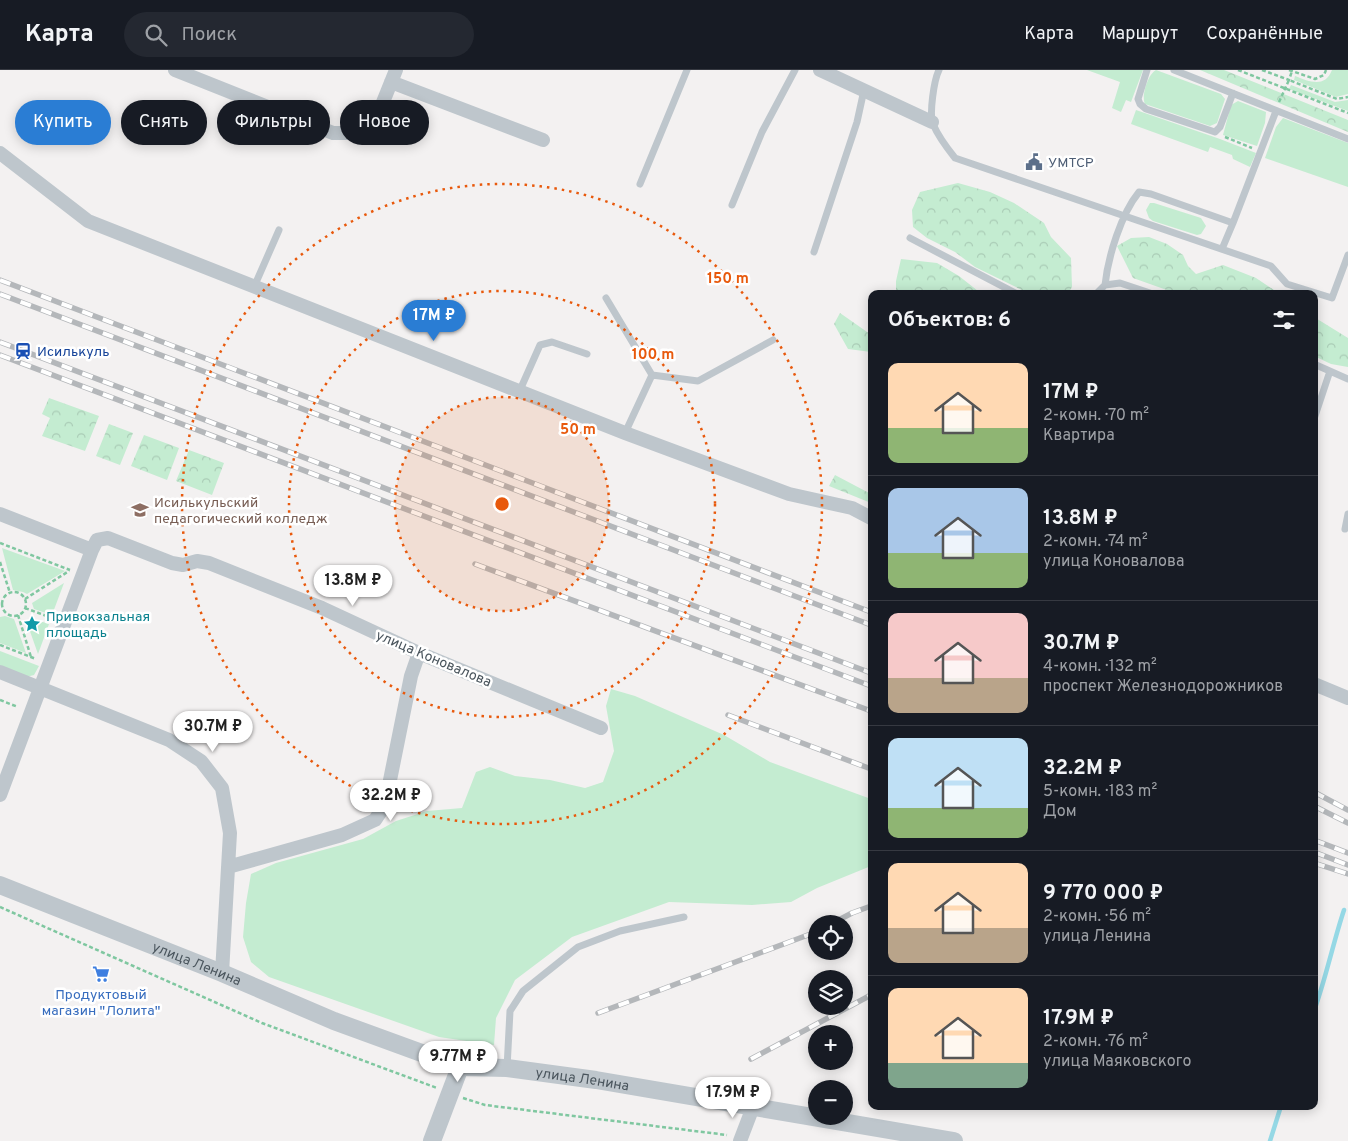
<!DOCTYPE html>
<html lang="ru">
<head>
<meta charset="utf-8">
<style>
	:root { --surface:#171b24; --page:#242831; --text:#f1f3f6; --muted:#9ea1a6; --line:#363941; --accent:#2a7dd4 }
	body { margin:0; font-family:Overpass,sans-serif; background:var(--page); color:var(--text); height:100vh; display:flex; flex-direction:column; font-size:19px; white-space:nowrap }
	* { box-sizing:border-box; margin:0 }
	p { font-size:16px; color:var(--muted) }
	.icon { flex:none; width:28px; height:28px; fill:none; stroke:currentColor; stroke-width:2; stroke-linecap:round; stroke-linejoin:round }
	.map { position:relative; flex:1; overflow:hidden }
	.sheet { position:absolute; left:868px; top:220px; width:450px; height:820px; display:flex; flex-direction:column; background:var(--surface); border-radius:10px; box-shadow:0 2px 12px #0003 }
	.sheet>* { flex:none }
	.hud { position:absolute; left:15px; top:30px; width:475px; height:45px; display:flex; gap:10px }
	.tools { position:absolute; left:808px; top:845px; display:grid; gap:10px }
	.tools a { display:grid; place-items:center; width:45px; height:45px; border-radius:50%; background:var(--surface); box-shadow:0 2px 12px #0003; font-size:25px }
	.price { position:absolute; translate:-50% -42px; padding:0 11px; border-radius:18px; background:#fff; color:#222; font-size:16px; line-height:32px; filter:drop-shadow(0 1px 2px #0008) }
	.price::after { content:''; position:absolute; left:50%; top:30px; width:15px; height:11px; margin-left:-8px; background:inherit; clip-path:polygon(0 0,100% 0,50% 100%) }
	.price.current { background:var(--accent); color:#fff }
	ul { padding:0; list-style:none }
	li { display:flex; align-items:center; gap:15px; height:125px; padding:0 20px }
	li+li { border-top:1px solid var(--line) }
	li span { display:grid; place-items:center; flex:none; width:140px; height:100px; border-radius:10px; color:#555 }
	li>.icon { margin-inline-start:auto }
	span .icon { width:60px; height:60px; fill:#fffc; stroke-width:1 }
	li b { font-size:21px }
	h2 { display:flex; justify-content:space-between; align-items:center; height:60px; padding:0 20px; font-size:21px }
	.pill { padding:0 18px; border-radius:22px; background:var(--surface); box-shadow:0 2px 12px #0003; font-size:18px; line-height:45px }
	.pill.current { background:var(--accent); color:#fff }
	header { display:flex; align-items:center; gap:30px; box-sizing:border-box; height:70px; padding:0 25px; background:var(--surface); border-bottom:1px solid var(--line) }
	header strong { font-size:24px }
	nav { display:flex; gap:28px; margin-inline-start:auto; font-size:18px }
	.search { width:350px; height:45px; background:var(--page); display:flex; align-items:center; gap:12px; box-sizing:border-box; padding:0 18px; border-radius:28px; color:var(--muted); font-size:19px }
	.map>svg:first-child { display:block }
</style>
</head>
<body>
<header>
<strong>Карта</strong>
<div class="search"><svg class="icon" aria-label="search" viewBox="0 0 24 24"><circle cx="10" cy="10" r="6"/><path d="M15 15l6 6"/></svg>Поиск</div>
<nav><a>Карта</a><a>Маршрут</a><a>Сохранённые</a></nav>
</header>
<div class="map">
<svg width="1348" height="1071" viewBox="0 0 1348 1071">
	<defs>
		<pattern id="forest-crowns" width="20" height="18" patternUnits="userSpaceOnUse" patternTransform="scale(1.25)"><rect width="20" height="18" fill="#c4ecd1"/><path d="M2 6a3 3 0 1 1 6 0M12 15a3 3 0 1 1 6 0" fill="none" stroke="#aaccb6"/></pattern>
	</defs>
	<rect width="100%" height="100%" fill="#f3f1f1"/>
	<!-- green -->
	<path fill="#c4ecd1" d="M1087,0H1143L1131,32L1126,30L1121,42L1112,38L1120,12Z
		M1156,0L1221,24L1225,29L1217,53L1210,56L1145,34C1141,26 1148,4 1156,0Z
		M1332,0H1348V24L1336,27L1294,10L1295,6C1310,12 1325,18 1332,0Z
		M1291,15L1335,32L1348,30V41L1289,19Z
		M1238,31L1266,42L1265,53L1257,76L1223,65L1231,35Z
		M1136,40L1220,69L1256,83L1250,97L1233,89L1232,85L1210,77L1208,82L1131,54Z
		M1283,48L1348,73V117L1265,88L1276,57Z
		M1150,133H1154L1201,148L1206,156L1201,164L1197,165L1153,151L1149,148L1146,140Z
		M2,478L65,501L27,524L23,522L13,520Z
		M64,513L52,545L34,539L32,533Z
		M5,546L14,549L26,583L0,573V547Z
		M31,548L49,554L38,584L26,550H29Z
		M0,581L39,596L34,605L26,607L0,597Z
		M611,619L635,626L724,665L770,692L871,729V796L817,818L791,832L752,835L669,832L572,867L515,910L496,948L494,975L439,967L269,907L251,892L243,867L246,833L251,804L276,793L363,769L396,751L427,741L462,738L476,702L490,697L515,706L550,710L585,718L603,712L614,681L606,636Z"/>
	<!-- forest -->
	<path fill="url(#forest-crowns)" d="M1200,0H1224L1348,50V62Z
		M958,113L990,122L1014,133L1044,153L1051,167L1071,188L1072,217L1068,224H1030L975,197L955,182L927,168L913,157L912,140L920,122Z
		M1149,167L1167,174L1183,185L1188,196L1196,204L1223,195L1256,208L1280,224H1178L1133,208L1117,176L1131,168Z
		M901,189L937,193L959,206L978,221L1001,222L1005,224H896V211Z
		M840,243L870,264H871V282L848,279L834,254Z
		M1314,247L1348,268V297L1331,294L1314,286Z
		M49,328L99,346L85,381L42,366L50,348L42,344Z
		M109,354L133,363L120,395L96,386Z
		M144,365L179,378L167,410L131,396Z
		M189,380L224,393L212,425L176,411Z
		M835,405L871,424V433L829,416Z"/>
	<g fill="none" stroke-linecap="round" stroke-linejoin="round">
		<!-- stream -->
		<path stroke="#95d8e5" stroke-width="4.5" d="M1314,941C1326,908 1333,873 1344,840
			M1270,1071L1281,1036"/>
		<!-- path -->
		<path stroke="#7fc7a0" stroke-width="2.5" stroke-dasharray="4 2.5" stroke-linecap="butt" d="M1238,0L1348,43
			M1262,0L1289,10L1292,1
			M1289,0L1315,9L1324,5L1326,0
			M1279,32L1289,10L1337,29L1348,27
			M1225,67L1252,78
			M0,473L70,500
			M0,492L10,523
			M2 534a12 12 0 1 1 24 0a12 12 0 1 1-24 0Z
			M25,529L69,501
			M25,538L52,548
			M18,545L31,587
			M0,575L36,589
			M0,630L18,637
			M0,837L262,953L437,1018
			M463,1028L485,1035L727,1065"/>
		<!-- service -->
		<path stroke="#bec6cc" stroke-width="7" d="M939,0C934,10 929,44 933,54C938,66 947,78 955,88L1271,196L1287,214L1332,228L1348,185
			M1147,0L1138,29L1140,34L1146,39L1215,62L1220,57L1233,23
			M1174,0L1348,69
			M640,114L687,0
			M732,135L762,62L795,0
			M1233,153L1276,41
			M910,168L1017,224
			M814,182L857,52L864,20
			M1105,215C1108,187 1121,144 1139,122L1151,124L1233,153L1222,179
			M254,217L279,160
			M1096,224L1105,215L1120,213L1153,224
			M606,228L652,305L698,311L773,270
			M1314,294L1348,309
			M520,320L540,275L552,272L587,284
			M1314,349L1330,301
			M625,363L652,305
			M1345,459L1348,444
			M507,998L510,941L523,921L578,877L620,861L684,847"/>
		<!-- minor -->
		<path stroke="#bec6cc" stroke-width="14" d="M175,0L333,63H359L377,47L396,0
			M820,0L932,52
			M391,12L543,70
			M0,83L88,151L625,363L789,424L852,438L871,448
			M0,444L92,480
			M0,602L169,670L201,691L222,718L230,763L222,903
			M1314,614L1348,628
			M0,725L92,480L97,470L108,468L172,493L183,495L197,491L209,493L322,538L419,583L601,658
			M228,797L342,765L375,750L385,735L411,606L419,583
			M740,1071L753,1037"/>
		<!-- tertiary -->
		<g stroke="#bec6cc" stroke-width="18">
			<path id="s1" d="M0,815L222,903L334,951L460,997L507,998L596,1010L954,1071"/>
			<path d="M432,1071L460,997"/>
		</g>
		<!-- rail casing -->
		<g stroke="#b4b7ba" stroke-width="5.5">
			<path id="rail" d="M0,210L871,542
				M0,224L871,555
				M0,272L871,603
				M0,285L871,616
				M475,494L871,641
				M728,645L871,699
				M1314,722L1348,740
				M1314,736L1348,753
				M1314,770L1348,783
				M1314,782L1348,795
				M1314,793L1348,804
				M831,854L852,843L871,836
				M598,943L816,862
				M751,989L871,925"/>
		</g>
		<!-- rail -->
		<use href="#rail" stroke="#fff" stroke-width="4" stroke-dasharray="11" stroke-linecap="butt"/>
	</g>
	<!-- distance rings -->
	<circle cx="502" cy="434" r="107" fill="#e8590c" fill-opacity=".12"/>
	<g fill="none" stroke="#e8590c" stroke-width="2.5" stroke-dasharray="2.5 5">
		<circle cx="502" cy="434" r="107"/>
		<circle cx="502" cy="434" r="213"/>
		<circle cx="502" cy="434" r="320"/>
	</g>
	<!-- icons -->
	<defs>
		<g id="civic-bare" transform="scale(1.35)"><path d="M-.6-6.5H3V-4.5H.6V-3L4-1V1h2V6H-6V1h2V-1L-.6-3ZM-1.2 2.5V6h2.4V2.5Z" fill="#5c6f8a" stroke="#fff" stroke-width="2.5" paint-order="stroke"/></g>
		<g id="station-bare" transform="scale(1.35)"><path d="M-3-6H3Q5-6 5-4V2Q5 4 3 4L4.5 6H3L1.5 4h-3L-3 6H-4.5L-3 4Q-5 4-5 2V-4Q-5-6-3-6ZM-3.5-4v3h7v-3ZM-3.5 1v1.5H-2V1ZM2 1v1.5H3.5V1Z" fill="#1a4fb4" stroke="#fff" stroke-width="2.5" paint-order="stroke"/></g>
		<g id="university-bare" transform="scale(1.35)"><path d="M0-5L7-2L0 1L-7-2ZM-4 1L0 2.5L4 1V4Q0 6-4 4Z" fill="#8d6e63" stroke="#fff" stroke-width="2.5" paint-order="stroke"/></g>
		<g id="sight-bare" transform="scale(1.35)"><path d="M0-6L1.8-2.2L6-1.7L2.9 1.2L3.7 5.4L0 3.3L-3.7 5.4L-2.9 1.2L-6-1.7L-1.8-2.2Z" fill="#0f9aa8" stroke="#fff" stroke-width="2.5" paint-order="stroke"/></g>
		<g id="supermarket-bare" transform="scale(1.35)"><path d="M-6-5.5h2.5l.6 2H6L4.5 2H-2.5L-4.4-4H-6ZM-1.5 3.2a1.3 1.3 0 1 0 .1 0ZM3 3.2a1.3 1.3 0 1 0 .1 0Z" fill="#3f7fe0" stroke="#fff" stroke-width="2.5" paint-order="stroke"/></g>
	</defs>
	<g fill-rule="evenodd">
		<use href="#civic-bare" x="1034" y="92"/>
		<use href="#station-bare" x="23" y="281"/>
		<use href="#university-bare" x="140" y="440"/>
		<use href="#sight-bare" x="32" y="554"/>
		<use href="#supermarket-bare" x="101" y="904"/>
	</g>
	<g text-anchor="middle" stroke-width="5" stroke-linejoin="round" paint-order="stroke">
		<!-- service labels -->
		<g font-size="14" fill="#4e5e75" stroke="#fff" text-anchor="start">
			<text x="1048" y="97">УМТСР</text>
		</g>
		<!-- transit labels -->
		<g font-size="14" fill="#164399" stroke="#fff" text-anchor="start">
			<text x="37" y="286">Исилькуль</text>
		</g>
		<!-- education labels -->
		<g font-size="14" fill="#785e54" stroke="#fff" text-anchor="start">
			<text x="154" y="437">Исилькульский<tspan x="154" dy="16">педагогический колледж</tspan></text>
		</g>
		<!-- culture labels -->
		<g font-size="14" fill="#0d838f" stroke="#fff" text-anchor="start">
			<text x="46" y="551">Привокзальная<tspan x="46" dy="16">площадь</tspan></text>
		</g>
		<!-- street labels -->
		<g font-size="14" fill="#4a555d" stroke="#fff">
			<text transform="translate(434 588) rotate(23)" y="5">улица Коновалова</text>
			<text dy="5" stroke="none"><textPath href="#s1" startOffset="212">улица Ленина</textPath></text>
			<text dy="5" stroke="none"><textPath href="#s1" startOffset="618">улица Ленина</textPath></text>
		</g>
		<!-- shop labels -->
		<g font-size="14" fill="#366cbe" stroke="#fff">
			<text x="101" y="929">Продуктовый<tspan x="101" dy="16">магазин "Лолита"</tspan></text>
		</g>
	</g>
	<circle cx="502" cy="434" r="8" fill="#e8590c" stroke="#fff" stroke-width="2.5"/>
	<g font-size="15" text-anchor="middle" font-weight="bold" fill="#e8590c" stroke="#fff" stroke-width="5" stroke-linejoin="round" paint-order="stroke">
		<text x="728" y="213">150 m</text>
		<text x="653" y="289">100 m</text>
		<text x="578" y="364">50 m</text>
	</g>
</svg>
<div class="tools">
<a><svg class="icon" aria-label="locate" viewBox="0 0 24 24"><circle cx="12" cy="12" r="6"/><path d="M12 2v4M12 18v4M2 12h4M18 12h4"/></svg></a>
<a><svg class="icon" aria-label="layers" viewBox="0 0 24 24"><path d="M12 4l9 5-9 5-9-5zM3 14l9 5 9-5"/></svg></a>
<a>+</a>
<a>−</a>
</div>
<b class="price current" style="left:434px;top:272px">17M ₽</b>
<b class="price" style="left:353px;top:537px">13.8M ₽</b>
<b class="price" style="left:213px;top:683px">30.7M ₽</b>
<b class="price" style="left:391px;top:752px">32.2M ₽</b>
<b class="price" style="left:458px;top:1013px">9.77M ₽</b>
<b class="price" style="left:733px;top:1049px">17.9M ₽</b>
<div class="hud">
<a class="pill current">Купить</a>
<a class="pill">Снять</a>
<a class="pill">Фильтры</a>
<a class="pill">Новое</a>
</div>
<section class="sheet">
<h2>Объектов: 6<svg class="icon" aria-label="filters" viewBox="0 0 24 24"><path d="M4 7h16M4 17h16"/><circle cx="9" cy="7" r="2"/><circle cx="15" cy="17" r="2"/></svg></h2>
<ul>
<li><span style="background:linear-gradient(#ffd9b3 65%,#8fb573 0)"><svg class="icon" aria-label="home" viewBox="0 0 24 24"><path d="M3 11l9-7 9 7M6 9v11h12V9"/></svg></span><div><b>17M ₽</b><p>2-комн. · 70 m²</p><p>Квартира</p></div></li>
<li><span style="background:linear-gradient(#a9c7e8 65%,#8fb573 0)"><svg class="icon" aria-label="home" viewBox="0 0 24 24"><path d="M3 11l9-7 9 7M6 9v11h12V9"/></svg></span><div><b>13.8M ₽</b><p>2-комн. · 74 m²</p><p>улица Коновалова</p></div></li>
<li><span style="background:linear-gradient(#f6c9c9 65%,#b9a48a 0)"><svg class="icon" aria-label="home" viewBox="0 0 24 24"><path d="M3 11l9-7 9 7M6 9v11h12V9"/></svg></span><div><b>30.7M ₽</b><p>4-комн. · 132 m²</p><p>проспект Железнодорожников</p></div></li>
<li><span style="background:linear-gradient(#bfe0f5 70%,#8fb573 0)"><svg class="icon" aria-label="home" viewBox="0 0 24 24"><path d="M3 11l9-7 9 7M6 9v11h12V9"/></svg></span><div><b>32.2M ₽</b><p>5-комн. · 183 m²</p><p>Дом</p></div></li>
<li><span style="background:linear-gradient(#ffd9b3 65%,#b9a48a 0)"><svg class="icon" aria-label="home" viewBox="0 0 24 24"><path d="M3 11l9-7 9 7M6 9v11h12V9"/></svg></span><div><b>9 770 000 ₽</b><p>2-комн. · 56 m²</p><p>улица Ленина</p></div></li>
<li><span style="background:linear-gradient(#ffd9b3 75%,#7fa58c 0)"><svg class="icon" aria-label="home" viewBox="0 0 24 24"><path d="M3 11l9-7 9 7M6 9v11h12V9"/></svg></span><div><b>17.9M ₽</b><p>2-комн. · 76 m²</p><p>улица Маяковского</p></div></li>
</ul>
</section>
</div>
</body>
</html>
